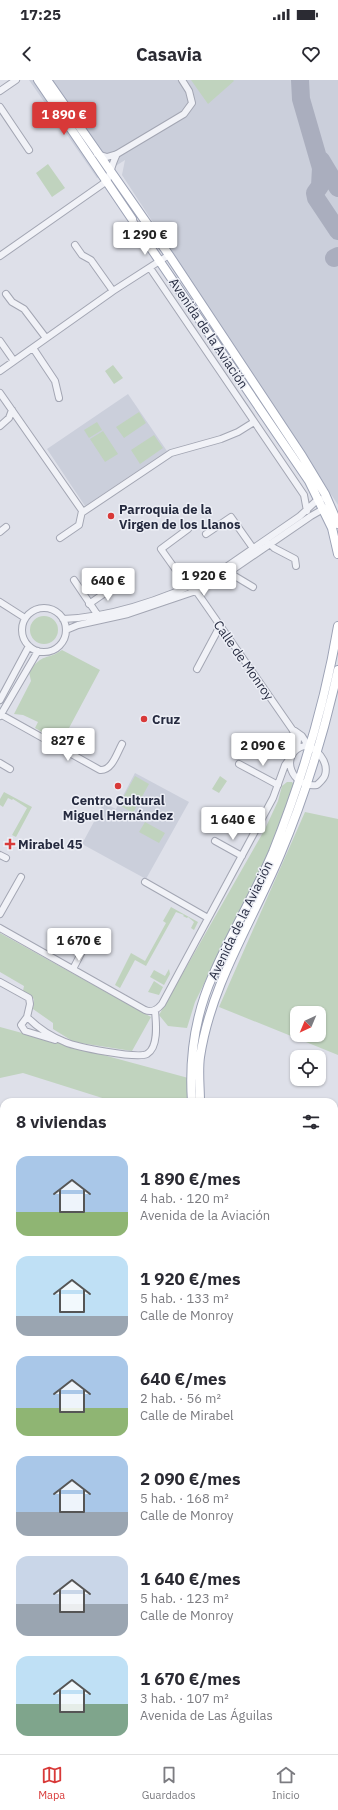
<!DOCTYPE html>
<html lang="es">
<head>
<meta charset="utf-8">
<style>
	:root { --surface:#fff; --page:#f2f2f3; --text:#2b2b33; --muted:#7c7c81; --line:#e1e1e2; --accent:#d83938 }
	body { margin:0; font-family:"IBM Plex Sans",sans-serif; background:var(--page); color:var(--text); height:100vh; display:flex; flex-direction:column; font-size:15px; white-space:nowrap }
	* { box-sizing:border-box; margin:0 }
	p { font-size:13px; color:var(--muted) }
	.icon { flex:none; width:22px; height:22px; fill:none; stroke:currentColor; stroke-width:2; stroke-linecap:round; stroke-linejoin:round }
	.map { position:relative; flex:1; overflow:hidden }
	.drawer { position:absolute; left:0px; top:1018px; width:338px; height:656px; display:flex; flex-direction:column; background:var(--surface); border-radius:12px 12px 0 0; box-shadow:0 1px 3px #0004 }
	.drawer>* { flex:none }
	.needle { width:26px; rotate:224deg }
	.tools { position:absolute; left:290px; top:926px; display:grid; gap:8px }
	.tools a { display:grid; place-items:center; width:36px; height:36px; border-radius:8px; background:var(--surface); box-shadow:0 1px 3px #0004; font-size:20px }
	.price { position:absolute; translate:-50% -34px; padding:0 9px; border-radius:4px; background:#fff; color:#222; font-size:13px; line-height:26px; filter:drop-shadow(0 1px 2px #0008) }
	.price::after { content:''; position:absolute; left:50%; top:24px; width:12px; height:9px; margin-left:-6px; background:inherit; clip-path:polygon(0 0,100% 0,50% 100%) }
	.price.selected { background:var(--accent); color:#fff }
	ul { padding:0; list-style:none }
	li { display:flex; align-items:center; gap:12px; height:100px; padding:0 16px }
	li span { display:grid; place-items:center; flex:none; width:112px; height:80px; border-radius:12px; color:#555 }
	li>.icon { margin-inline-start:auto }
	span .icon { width:48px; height:48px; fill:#fffc; stroke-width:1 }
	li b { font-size:17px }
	h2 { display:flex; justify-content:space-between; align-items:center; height:48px; padding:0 16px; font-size:17px }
	.status { display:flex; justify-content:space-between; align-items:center; height:28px; padding:0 20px; background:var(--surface); direction:ltr }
	.status svg { height:11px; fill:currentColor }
	header { display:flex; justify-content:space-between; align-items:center; height:52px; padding:0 16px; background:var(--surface); font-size:18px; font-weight:700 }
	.tabs { display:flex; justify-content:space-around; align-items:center; height:56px; border-top:1px solid var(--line); background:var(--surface); font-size:11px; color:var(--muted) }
	.tabs a { display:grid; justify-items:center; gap:2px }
	.tabs .selected { color:var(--accent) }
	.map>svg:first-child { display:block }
</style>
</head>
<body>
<div class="status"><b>17:25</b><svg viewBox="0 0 49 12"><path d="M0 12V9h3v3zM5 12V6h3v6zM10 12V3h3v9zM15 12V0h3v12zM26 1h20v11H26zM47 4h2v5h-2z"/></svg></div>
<header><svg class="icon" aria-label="back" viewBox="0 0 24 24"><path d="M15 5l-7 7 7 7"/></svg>Casavia<svg class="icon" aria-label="heart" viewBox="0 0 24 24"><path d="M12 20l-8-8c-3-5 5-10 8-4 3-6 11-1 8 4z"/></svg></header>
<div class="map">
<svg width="338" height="1674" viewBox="0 0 338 1674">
	<rect width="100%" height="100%" fill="#dee0e9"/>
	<!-- built -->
	<path fill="#cbcfdb" d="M29,0H338V425L122,95L125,80L97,98Z
		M128,314L167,371L85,426L47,369Z
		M135,693L189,722L146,799L82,764L104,723L116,729Z"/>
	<!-- green -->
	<path fill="#c0d3be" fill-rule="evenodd" d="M191,0H233L234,1L208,24Z
		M48,84L65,108L52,117L36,93Z
		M113,285L123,298L114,304L105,291Z
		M139,332L146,343L124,358L116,347Z
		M97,342L102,350L89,358L84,350Z
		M103,351L118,374L105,382L90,359Z
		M154,355L163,368L140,384L131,370Z
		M30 550a14 14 0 1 1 28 0a14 14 0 1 1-28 0Z
		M62,570L100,590L61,663L35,648L38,642L23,635L14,634L31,601L29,592C43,572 46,581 62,570Z
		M135,696L149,704L133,733L119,725Z
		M220,696L227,701L219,713L212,709Z
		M287,702H292L295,706L271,770L195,922L187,948L168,946L159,935L265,749L278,721L282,706Z
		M4,712L32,727L16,757L12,755L27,728L13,719L12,720L8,718L3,727L0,725V719Z
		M305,732L338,739V975L219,927ZM297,933H319V955H297Z
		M145,742L165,753L159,763L139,752Z
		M171,827L198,842L194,850L191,848L194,842L188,837L187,838L183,836L184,835L176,832L146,886L135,880L120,908L115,905L131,873L145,881L166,843L163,841Z
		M0,853L151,937L132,971L74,962L53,949V943L33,929L34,919L23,911L24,906L0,892Z
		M169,889L170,894L164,905L150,897L154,890L165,896Z
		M154,901L163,907L159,915L148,912Z
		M0,947L192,999L189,1022H115L23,993L0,998Z
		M334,1568H338V1674H0V1586L4,1585V1670H334Z"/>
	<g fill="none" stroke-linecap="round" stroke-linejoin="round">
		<!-- taxiway -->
		<path stroke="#aaaebe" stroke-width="18" d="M300,0L301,19L321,88L320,106L315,113L316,118L338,151
			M321,80L338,108
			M334,178L338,176"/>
		<!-- minor casing -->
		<g stroke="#a3a6b3" stroke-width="8">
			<path id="minor" d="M0,11L16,0
				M0,27L29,70
				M97,74L107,77L117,74L184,34L192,23L189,11L182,0
				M132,139L146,161
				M75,165L82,175L91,180L113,211
				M0,176L107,101C111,92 112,83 117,74
				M150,188L304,415L307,431
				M6,214L12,222L24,229L46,258
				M0,261L14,281
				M33,268L55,301L59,318
				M0,291L113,211L169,175
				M0,313L83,432L171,373L221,359L238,352L254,342
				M0,346L9,338L12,330
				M188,449L161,469L188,507L196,511L201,518L292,649L298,660L297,669
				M0,452L6,447
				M206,454L231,437L255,471
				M60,458L79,445L82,431
				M267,461L274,468L295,479L296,486
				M228,492L253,507
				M74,500L99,537
				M0,522L25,538
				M89,524L115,506
				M22 550a22 22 0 1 1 44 0a22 22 0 1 1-44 0Z
				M63,539C116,537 169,517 216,494L300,436L315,422L322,419
				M66,550L78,545L128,534L196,511L222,497L311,436L325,428
				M197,589L220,546
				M0,620L29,566
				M0,634L100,690C112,691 117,673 122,664
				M0,636L38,571
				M295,651L302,656L309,667
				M304,666C316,666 329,682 325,695C324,699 320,702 317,705C292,709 278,674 304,666Z
				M0,683L10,689
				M239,684L278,705
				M215,761L242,776
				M0,775L6,778
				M145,802L208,838
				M0,834L21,797
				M0,848L145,930C152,933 157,930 162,924L273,718L285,685L290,678
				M73,889L89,858
				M0,902L29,918L30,924L27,937C37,947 52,957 65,962C76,967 137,979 147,974C159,967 156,942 155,931
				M27,937L21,945L25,951L55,960
				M334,1104L338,1105
				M334,1170H338
				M0,1236L4,1237
				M334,1237L338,1236
				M0,1270H4
				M334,1271H338
				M334,1551H338
				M334,1558L338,1557"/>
		</g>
		<!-- major casing -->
		<g stroke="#9ca2b5" stroke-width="10">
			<path id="major" d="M38,0L132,139
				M47,0L169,175L302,376L325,414L338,444
				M146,161L309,401L332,448L338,474
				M192,1022C189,979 195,935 213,895C231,853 255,814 273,772C302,699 325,624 338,546
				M200,1022C200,1007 198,991 200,977C211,904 252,842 280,775C305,716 324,653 338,590"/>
		</g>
		<!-- highway casing -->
		<g stroke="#848ba0" stroke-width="11">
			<path id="highway" d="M0,1249H4
				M334,1249H338
				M334,1258H338
				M0,1259H4"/>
		</g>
		<!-- minor -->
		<use href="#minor" stroke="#f1f2f7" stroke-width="6"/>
		<!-- major -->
		<use href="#major" stroke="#fff" stroke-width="8"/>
		<!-- highway -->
		<use href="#highway" stroke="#fff" stroke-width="9"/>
		<!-- rail -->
		<path stroke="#767c93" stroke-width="2" stroke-dasharray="2 4" stroke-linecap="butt" d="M334,1092L338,1093"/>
	</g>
	<!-- markers -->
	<g fill="#d83938" stroke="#edeff6" stroke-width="1.5">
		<circle cx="111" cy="436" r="4"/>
		<circle cx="144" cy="639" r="4"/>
		<circle cx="118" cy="706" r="4"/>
		<path d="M8 758h4v4h4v4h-4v4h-4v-4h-4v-4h4z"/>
	</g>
	<g text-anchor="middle" stroke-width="3" stroke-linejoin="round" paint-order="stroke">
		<!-- street labels -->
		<g font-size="13" fill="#262b40" stroke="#edeff6">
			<text transform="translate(209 253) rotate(56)" y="5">Avenida de la Aviación</text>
			<text transform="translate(244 580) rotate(55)" y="5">Calle de Monroy</text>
			<text transform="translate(240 840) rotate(-64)" y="5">Avenida de la Aviación</text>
		</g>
		<!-- poi labels -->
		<g font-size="13" font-weight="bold" fill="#262b40" stroke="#edeff6" text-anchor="start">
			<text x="119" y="434">Parroquia de la<tspan x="119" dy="15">Virgen de los Llanos</tspan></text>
			<text x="152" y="644">Cruz</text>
			<text x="118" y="725" text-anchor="middle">Centro Cultural<tspan x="118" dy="15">Miguel Hernández</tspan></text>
			<text x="18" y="769">Mirabel 45</text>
		</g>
	</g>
</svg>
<div class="tools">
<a><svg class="needle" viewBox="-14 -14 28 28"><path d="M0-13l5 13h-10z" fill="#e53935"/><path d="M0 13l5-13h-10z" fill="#7c7c81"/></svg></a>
<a><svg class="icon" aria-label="locate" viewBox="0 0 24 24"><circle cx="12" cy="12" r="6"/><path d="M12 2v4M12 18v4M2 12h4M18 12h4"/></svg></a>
</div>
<b class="price selected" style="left:64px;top:56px">1 890 €</b>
<b class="price" style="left:145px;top:176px">1 290 €</b>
<b class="price" style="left:204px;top:517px">1 920 €</b>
<b class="price" style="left:108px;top:522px">640 €</b>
<b class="price" style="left:68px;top:682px">827 €</b>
<b class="price" style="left:263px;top:687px">2 090 €</b>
<b class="price" style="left:233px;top:761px">1 640 €</b>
<b class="price" style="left:79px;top:882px">1 670 €</b>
<section class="drawer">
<h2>8 viviendas<svg class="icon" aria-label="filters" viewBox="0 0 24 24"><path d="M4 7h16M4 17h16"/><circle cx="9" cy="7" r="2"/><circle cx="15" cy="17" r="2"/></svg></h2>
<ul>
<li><span style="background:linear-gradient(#a9c7e8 70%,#8fb573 0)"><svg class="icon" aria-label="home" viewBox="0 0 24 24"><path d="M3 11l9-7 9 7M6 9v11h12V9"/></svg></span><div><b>1 890 €/mes</b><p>4 hab. · 120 m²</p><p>Avenida de la Aviación</p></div></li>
<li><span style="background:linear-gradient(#bfe0f5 75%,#9aa5b1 0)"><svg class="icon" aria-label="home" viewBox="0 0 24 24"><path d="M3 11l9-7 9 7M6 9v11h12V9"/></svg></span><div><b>1 920 €/mes</b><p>5 hab. · 133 m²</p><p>Calle de Monroy</p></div></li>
<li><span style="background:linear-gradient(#a9c7e8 65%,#8fb573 0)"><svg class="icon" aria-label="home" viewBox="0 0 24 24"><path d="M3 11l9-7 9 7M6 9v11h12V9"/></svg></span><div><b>640 €/mes</b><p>2 hab. · 56 m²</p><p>Calle de Mirabel</p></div></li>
<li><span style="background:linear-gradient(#a9c7e8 70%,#9aa5b1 0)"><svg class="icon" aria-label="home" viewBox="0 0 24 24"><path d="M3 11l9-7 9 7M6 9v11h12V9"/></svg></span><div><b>2 090 €/mes</b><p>5 hab. · 168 m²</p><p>Calle de Monroy</p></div></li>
<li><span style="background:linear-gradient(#c9d6e8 60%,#9aa5b1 0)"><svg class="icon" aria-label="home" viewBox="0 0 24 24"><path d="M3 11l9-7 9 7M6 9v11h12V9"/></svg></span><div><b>1 640 €/mes</b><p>5 hab. · 123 m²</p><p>Calle de Monroy</p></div></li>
<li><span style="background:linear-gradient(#bfe0f5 60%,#7fa58c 0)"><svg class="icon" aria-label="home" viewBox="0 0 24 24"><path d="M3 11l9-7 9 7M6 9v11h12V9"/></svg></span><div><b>1 670 €/mes</b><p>3 hab. · 107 m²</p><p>Avenida de Las Águilas</p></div></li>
</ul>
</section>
</div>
<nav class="tabs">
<a class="selected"><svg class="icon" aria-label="map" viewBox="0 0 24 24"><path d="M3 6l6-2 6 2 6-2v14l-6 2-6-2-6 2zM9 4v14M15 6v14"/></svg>Mapa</a>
<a><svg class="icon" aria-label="saved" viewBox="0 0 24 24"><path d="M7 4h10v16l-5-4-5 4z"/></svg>Guardados</a>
<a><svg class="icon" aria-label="home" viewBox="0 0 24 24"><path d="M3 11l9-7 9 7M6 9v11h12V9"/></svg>Inicio</a>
</nav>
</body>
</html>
